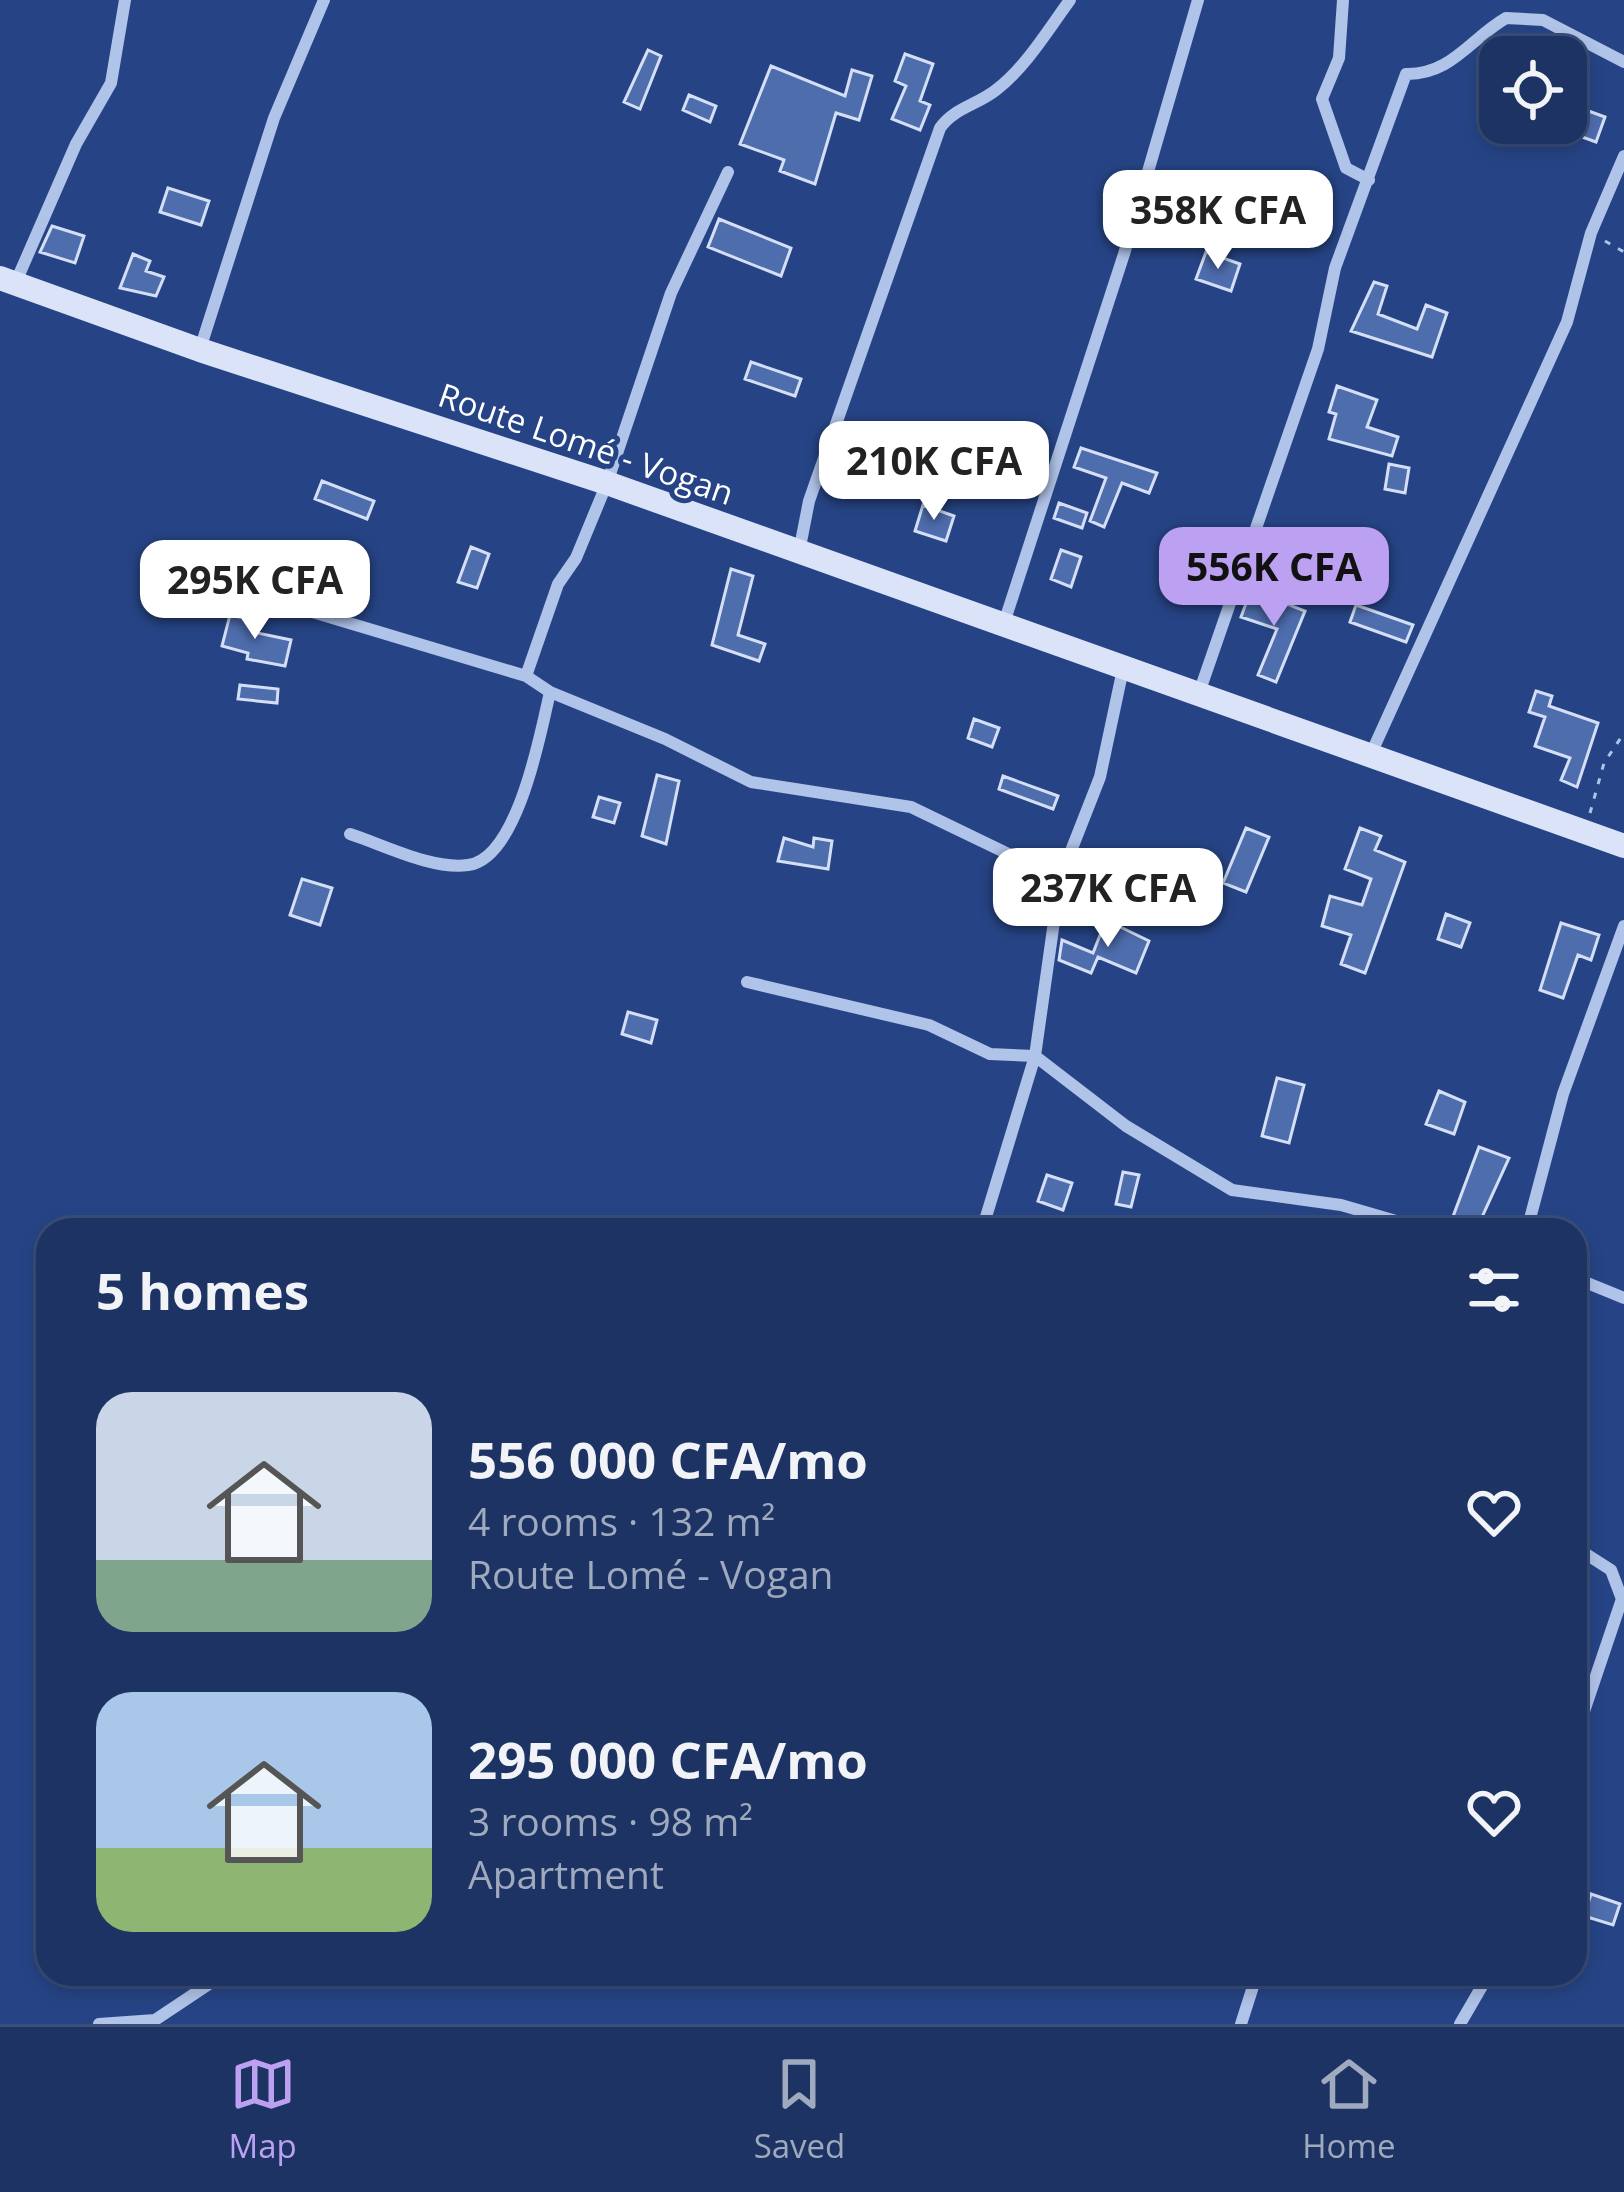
<!DOCTYPE html>
<html lang="en">
<head>
<meta charset="utf-8">
<style>
	:root { --surface:#1c3364; --page:#253b6a; --text:#f1f3f6; --muted:#a0aabf; --line:#3a4e78; --accent:#bca0f2 }
	body { margin:0; font-family:"Open Sans",sans-serif; background:var(--page); color:var(--text); height:100vh; display:flex; flex-direction:column; font-size:45px; white-space:nowrap }
	* { box-sizing:border-box; margin:0 }
	p { font-size:39px; color:var(--muted) }
	.icon { flex:none; width:66px; height:66px; fill:none; stroke:currentColor; stroke-width:2; stroke-linecap:round; stroke-linejoin:round }
	.map { position:relative; flex:1; overflow:hidden }
	.sheet { position:absolute; left:36px; top:1218px; width:1551px; height:768px; display:flex; flex-direction:column; background:var(--surface); border-radius:36px; box-shadow:0 6px 18px #0003,0 0 0 3px var(--line) }
	.sheet>* { flex:none }
	.tools { position:absolute; left:1479px; top:36px; display:grid; gap:24px }
	.tools a { display:grid; place-items:center; width:108px; height:108px; border-radius:24px; background:var(--surface); box-shadow:0 6px 18px #0003,0 0 0 3px var(--line); font-size:60px }
	.price { position:absolute; translate:-50% -102px; padding:0 27px; border-radius:24px; background:#fff; color:#222; font-size:39px; line-height:78px; filter:drop-shadow(0 3px 6px #0008) }
	.price::after { content:''; position:absolute; left:50%; top:72px; width:36px; height:27px; margin-left:-18px; background:inherit; clip-path:polygon(0 0,100% 0,50% 100%) }
	.price.selected { background:var(--accent); color:#111 }
	ul { padding:0; list-style:none }
	li { display:flex; align-items:center; gap:36px; height:300px; padding:0 60px }
	li span { display:grid; place-items:center; flex:none; width:336px; height:240px; border-radius:36px; color:#555 }
	li>.icon { margin-inline-start:auto }
	span .icon { width:144px; height:144px; fill:#fffc; stroke-width:1 }
	li b { font-size:51px }
	h2 { display:flex; justify-content:space-between; align-items:center; height:144px; padding:0 60px; font-size:51px }
	.tabs { display:flex; justify-content:space-around; align-items:center; height:168px; border-top:3px solid var(--line); background:var(--surface); font-size:33px; color:var(--muted) }
	.tabs a { display:grid; justify-items:center; gap:6px }
	.tabs .selected { color:var(--accent) }
	.map>svg:first-child { display:block }
</style>
</head>
<body>
<div class="map">
<svg width="1624" height="2024" viewBox="0 0 1624 2024">
	<rect width="100%" height="100%" fill="#264485"/>
	<!-- building -->
	<path fill="#4e6dad" stroke="#d4dff6" stroke-width="3" d="M648,50L661,56L640,109L624,102Z
		M905,54L933,64L920,101L930,105L920,130L892,119L906,86L895,81Z
		M771,66L845,96L852,70L872,76L859,120L836,113L815,184L780,171L784,160L740,144Z
		M689,95L716,106L710,122L683,110Z
		M1572,105L1605,117L1596,142L1563,130Z
		M168,188L209,201L201,225L160,212Z
		M719,219L791,248L781,276L708,247Z
		M52,226L84,236L75,263L40,252Z
		M1206,252L1240,264L1231,291L1196,279Z
		M133,254L150,261L146,271L164,277L156,296L120,288Z
		M1374,282L1387,286L1378,314L1417,329L1426,305L1447,313L1432,357L1351,331Z
		M751,362L801,379L795,396L745,379Z
		M1337,386L1377,400L1367,427L1398,437L1392,456L1329,439L1336,414L1329,412Z
		M1081,448L1157,473L1149,493L1122,483L1104,527L1090,521L1106,478L1074,467Z
		M1389,464L1409,468L1405,493L1385,489Z
		M322,481L374,501L367,519L315,499Z
		M1059,503L1087,513L1082,528L1054,518Z
		M923,505L954,516L946,541L915,531Z
		M471,547L489,554L477,588L458,582Z
		M1061,550L1081,557L1071,587L1051,579Z
		M731,569L753,576L738,635L765,644L759,661L712,645Z
		M1251,590L1305,611L1276,682L1258,675L1277,629L1241,617Z
		M1356,605L1413,625L1406,642L1350,622Z
		M230,615L256,621L253,632L291,640L285,666L247,659L248,653L222,646Z
		M240,685L278,689L277,703L238,699Z
		M1536,691L1552,696L1549,706L1598,723L1577,787L1561,780L1570,758L1535,746L1545,717L1529,712Z
		M974,719L999,728L992,747L968,738Z
		M657,775L679,781L666,844L642,836Z
		M1003,776L1058,796L1053,809L999,789Z
		M599,797L620,803L614,823L593,817Z
		M1246,828L1269,837L1246,892L1223,883Z
		M1360,828L1381,836L1375,850L1405,862L1365,973L1341,964L1351,935L1322,926L1330,896L1362,905L1371,879L1345,869Z
		M784,838L813,847L814,838L832,841L828,869L778,861Z
		M302,879L332,888L320,925L290,915Z
		M1446,914L1470,923L1461,947L1438,939Z
		M1106,920L1149,941L1136,973L1098,957L1091,973L1059,960L1062,940L1093,953Z
		M1561,923L1599,935L1591,960L1578,955L1563,998L1540,990Z
		M628,1012L657,1020L651,1043L622,1034Z
		M1277,1078L1304,1085L1289,1143L1262,1136Z
		M1439,1091L1465,1102L1454,1134L1426,1124Z
		M1479,1147L1509,1158L1483,1215L1493,1219L1489,1230L1451,1222Z
		M1123,1172L1139,1175L1131,1207L1116,1204Z
		M1047,1175L1072,1183L1063,1210L1038,1201Z
		M1591,1894L1620,1904L1613,1925L1584,1916Z"/>
	<g fill="none" stroke-linecap="round" stroke-linejoin="round">
		<!-- path -->
		<path stroke="#b0c3e8" stroke-width="3" stroke-dasharray="6 9" stroke-linecap="butt" d="M1605,241L1624,252
			M1590,813L1604,763L1624,733"/>
		<!-- minor -->
		<path stroke="#b0c3e8" stroke-width="12" d="M1343,0L1339,58L1322,99L1346,168L1369,180
			M15,284L76,144L111,83L125,0
			M200,349L274,118L324,0
			M799,552L809,501L940,128C954,108 977,105 996,90C1026,67 1048,30 1070,0
			M252,594L526,676L550,692L665,739L751,782L911,807L1060,879
			M1003,626L1124,254L1198,0
			M526,676L558,584L576,558L607,483L671,293L728,172
			M1199,693L1318,349L1335,268L1406,74C1451,75 1470,39 1506,18L1543,20L1624,62
			M1370,756L1567,322L1591,233L1624,156
			M350,834C384,845 432,870 468,865C518,859 541,731 550,692
			M747,982L929,1025L990,1054L1035,1056L1126,1126L1232,1190L1341,1205L1427,1230
			M982,1230L1035,1056L1060,879L1100,777L1123,669
			M1527,1230L1563,1094L1624,926
			M1575,1278L1624,1298
			M1575,1547L1611,1570L1622,1599L1575,1738
			M99,2024L155,2020L224,1974
			M1241,2024L1257,1974
			M1460,2024L1489,1974"/>
		<!-- secondary -->
		<path stroke="#dae3f7" stroke-width="24" d="M0,278L200,350L607,483L1624,846"/>
	</g>
	<g text-anchor="middle" stroke-width="10" stroke-linejoin="round" paint-order="stroke">
		<!-- street labels -->
		<g font-size="33" fill="#fff" stroke="#264485">
			<text transform="translate(586 444) rotate(19)" y="12">Route Lomé - Vogan</text>
		</g>
	</g>
</svg>
<div class="tools">
<a><svg class="icon" aria-label="locate" viewBox="0 0 24 24"><circle cx="12" cy="12" r="6"/><path d="M12 2v4M12 18v4M2 12h4M18 12h4"/></svg></a>
</div>
<b class="price" style="left:1218px;top:272px">358K CFA</b>
<b class="price" style="left:934px;top:523px">210K CFA</b>
<b class="price selected" style="left:1274px;top:629px">556K CFA</b>
<b class="price" style="left:255px;top:642px">295K CFA</b>
<b class="price" style="left:1108px;top:950px">237K CFA</b>
<section class="sheet">
<h2>5 homes<svg class="icon" aria-label="filters" viewBox="0 0 24 24"><path d="M4 7h16M4 17h16"/><circle cx="9" cy="7" r="2"/><circle cx="15" cy="17" r="2"/></svg></h2>
<ul>
<li><span style="background:linear-gradient(#c9d6e8 70%,#7fa58c 0)"><svg class="icon" aria-label="home" viewBox="0 0 24 24"><path d="M3 11l9-7 9 7M6 9v11h12V9"/></svg></span><div><b>556 000 CFA/mo</b><p>4 rooms · 132 m²</p><p>Route Lomé - Vogan</p></div><svg class="icon" aria-label="heart" viewBox="0 0 24 24"><path d="M12 20l-8-8c-3-5 5-10 8-4 3-6 11-1 8 4z"/></svg></li>
<li><span style="background:linear-gradient(#a9c7e8 65%,#8fb573 0)"><svg class="icon" aria-label="home" viewBox="0 0 24 24"><path d="M3 11l9-7 9 7M6 9v11h12V9"/></svg></span><div><b>295 000 CFA/mo</b><p>3 rooms · 98 m²</p><p>Apartment</p></div><svg class="icon" aria-label="heart" viewBox="0 0 24 24"><path d="M12 20l-8-8c-3-5 5-10 8-4 3-6 11-1 8 4z"/></svg></li>
</ul>
</section>
</div>
<nav class="tabs">
<a class="selected"><svg class="icon" aria-label="map" viewBox="0 0 24 24"><path d="M3 6l6-2 6 2 6-2v14l-6 2-6-2-6 2zM9 4v14M15 6v14"/></svg>Map</a>
<a><svg class="icon" aria-label="saved" viewBox="0 0 24 24"><path d="M7 4h10v16l-5-4-5 4z"/></svg>Saved</a>
<a><svg class="icon" aria-label="home" viewBox="0 0 24 24"><path d="M3 11l9-7 9 7M6 9v11h12V9"/></svg>Home</a>
</nav>
</body>
</html>
